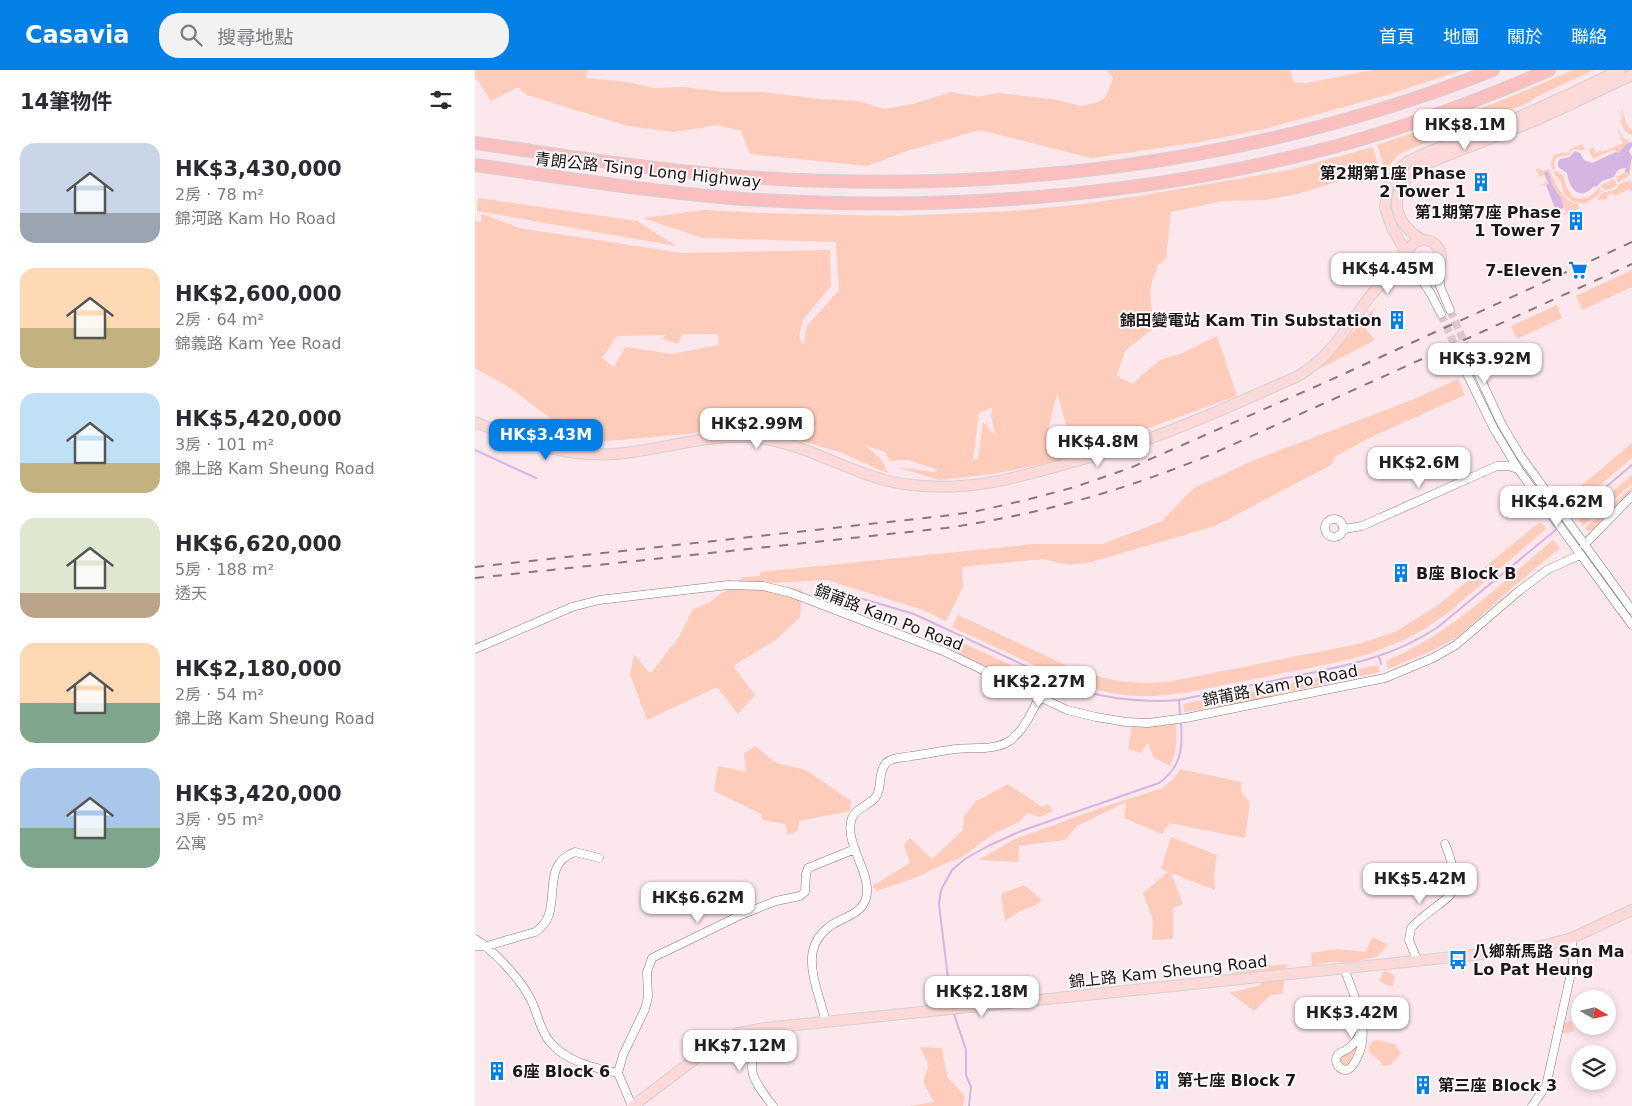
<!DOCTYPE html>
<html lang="zh-TW">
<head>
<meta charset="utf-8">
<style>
	:root { --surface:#fff; --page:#f2f2f3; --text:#2b2b33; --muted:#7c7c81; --accent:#0280e6 }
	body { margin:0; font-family:"DejaVu Sans","Noto Sans TC",sans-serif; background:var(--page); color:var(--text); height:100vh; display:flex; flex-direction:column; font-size:19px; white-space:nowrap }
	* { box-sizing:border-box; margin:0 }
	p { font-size:16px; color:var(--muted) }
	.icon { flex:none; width:28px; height:28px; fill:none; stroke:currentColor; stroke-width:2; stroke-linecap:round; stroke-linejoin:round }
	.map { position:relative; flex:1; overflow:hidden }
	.drawer { display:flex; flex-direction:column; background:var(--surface); width:475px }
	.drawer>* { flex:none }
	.needle { width:32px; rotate:99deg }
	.tools { position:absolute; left:1096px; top:920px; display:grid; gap:10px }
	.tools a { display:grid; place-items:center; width:45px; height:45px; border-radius:50%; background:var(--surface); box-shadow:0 2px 8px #0003; font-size:25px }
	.price { position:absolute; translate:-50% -42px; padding:0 11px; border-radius:10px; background:#fff; color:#222; font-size:16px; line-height:32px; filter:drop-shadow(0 1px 2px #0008) }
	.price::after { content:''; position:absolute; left:50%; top:30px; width:15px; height:11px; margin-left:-8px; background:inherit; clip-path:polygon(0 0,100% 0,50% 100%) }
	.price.current { background:var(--accent); color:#fff }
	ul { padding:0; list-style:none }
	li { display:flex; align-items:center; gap:15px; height:125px; padding:0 20px }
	li span { display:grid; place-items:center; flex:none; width:140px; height:100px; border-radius:15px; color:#555 }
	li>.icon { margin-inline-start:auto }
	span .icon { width:60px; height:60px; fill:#fffc; stroke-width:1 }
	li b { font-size:21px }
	h2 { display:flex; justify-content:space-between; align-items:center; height:60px; padding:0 20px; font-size:21px }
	header { display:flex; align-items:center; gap:30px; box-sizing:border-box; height:70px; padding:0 25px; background:var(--accent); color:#fff }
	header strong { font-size:24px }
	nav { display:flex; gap:28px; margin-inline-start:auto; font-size:18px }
	.search { width:350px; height:45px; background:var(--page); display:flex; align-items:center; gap:12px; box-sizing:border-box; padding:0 18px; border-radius:20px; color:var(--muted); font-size:19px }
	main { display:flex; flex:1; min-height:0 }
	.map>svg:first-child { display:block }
</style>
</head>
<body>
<header>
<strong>Casavia</strong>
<div class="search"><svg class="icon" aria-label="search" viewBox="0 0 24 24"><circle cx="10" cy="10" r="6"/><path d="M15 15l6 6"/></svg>搜尋地點</div>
<nav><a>首頁</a><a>地圖</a><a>關於</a><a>聯絡</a></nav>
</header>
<main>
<section class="drawer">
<h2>14筆物件<svg class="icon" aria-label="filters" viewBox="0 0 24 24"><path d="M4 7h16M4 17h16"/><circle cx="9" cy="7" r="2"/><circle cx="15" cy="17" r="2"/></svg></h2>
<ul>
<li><span style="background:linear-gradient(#c9d6e8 70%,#9aa5b1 0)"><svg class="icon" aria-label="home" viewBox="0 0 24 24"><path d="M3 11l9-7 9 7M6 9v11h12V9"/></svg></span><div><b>HK$3,430,000</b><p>2房 · 78 m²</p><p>錦河路 Kam Ho Road</p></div></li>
<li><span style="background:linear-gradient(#ffd9b3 60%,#c2b280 0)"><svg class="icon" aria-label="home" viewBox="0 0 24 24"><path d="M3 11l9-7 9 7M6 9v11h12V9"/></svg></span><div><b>HK$2,600,000</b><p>2房 · 64 m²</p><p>錦義路 Kam Yee Road</p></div></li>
<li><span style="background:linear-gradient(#bfe0f5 70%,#c2b280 0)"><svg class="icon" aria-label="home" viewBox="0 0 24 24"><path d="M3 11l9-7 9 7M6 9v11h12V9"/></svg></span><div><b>HK$5,420,000</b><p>3房 · 101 m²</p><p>錦上路 Kam Sheung Road</p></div></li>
<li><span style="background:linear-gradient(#dfe7d0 75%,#b9a48a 0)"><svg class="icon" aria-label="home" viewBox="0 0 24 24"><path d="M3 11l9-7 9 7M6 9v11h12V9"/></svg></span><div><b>HK$6,620,000</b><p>5房 · 188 m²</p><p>透天</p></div></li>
<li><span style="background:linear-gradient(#ffd9b3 60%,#7fa58c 0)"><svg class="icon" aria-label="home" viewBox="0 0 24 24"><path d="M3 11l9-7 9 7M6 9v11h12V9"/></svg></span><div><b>HK$2,180,000</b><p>2房 · 54 m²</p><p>錦上路 Kam Sheung Road</p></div></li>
<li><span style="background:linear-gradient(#a9c7e8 60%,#7fa58c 0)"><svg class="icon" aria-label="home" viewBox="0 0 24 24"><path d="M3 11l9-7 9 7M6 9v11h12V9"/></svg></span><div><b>HK$3,420,000</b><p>3房 · 95 m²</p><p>公寓</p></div></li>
</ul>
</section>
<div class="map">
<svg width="1157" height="1036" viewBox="0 0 1157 1036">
	<rect width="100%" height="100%" fill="#fce7ed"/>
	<!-- green -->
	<path fill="#feccbb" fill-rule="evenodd" d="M0,0H113L111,8L152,12L178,18L209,17L247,22H286L345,29L383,31L409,39L438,34L476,22L502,27L524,23L583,30L605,36L621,33L630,28L638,9L632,0H815L819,13H832L899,0H988L912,25L789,59L718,73L616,88L505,60L435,80L392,96L275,84L266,61L243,55L199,62L153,56L52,25L43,17L16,31L2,9H0Z
		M1098,0H1119L1063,26L1053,33L935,79L923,85L910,100L902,75C969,53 1034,29 1098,0Z
		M1147,39L1151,53L1157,61V65L1150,61L1145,50L1148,48V45L1146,46Z
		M1144,60L1148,68L1156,72L1152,73L1144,83H1142L1141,81L1137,80L1118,89L1114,80L1118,77L1121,83L1126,80L1127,82L1148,73L1143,61Z
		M1107,74L1110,80L1099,79L1093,85L1082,87L1079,92L1080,99L1077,100L1076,94L1079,85L1088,82L1089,84L1095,82L1094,80Z
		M898,77L904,99L822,124L789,130L747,131L696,142L691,189L682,196C682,203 678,205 677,212C673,227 677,242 680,257L650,281L642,306L657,314L685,290L708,283L742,266L762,326L579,392L517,404L464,410L421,397L459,402L463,400L433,390L415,391L410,382L389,375L407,390L413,403L402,399L365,382L281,358L131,371L92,372L63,362L115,358V353L87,348L83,354L37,319L0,298V151L6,152L7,144L44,158L206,183L355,180L356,216L328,250L324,266L328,276L332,256L364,220L361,172L228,168L168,148L229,140L289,143L422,146L538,141L601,135L664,126L815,100ZM207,264H243L244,275L197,284L151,277L138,297L127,288L142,266L190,265L188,269L203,274ZM582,323L594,365L577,378L572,365ZM517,337L516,346L521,367L508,352L503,389L498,390L504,343Z
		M1157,91C1153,112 1157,102 1143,113L1141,106L1146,105L1150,102L1154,103Z
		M1063,98L1068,101L1074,99C1081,113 1086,131 1103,134L1104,138L1086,146L1091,142L1087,130L1078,116L1073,101L1069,103L1074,114L1069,116L1068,114L1072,112L1069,105L1065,107L1061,99Z
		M1081,101L1088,105L1091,116L1098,127C1109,131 1118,127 1124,117L1127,121L1118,129L1109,134L1097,131L1089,124L1086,112L1078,102Z
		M1139,109L1142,115L1136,119L1129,120L1125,116Z
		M1155,110L1157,115V122L1155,119L1140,126L1138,123L1132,126L1133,129L1123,130L1122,128L1128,123L1139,120L1145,114Z
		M3,128L162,151L201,176L2,141Z
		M1157,200V217L1107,240L1101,226Z
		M1082,235L1087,248L1042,269L1036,256Z
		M901,236L891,259L900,270L831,306L858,284Z
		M983,309L990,325L894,368L860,387L856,395L740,456L616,492L593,495L569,489L487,497L488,517L471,551L448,540L352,510L295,513L327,520L325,547L302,569L258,596L280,625L263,644L242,617L172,650L155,604L159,584L175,604L204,567L218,539L234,533L268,507L285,506V502L560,474H628L687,451L719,418L782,389L937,330Z
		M1157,373V388L1096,439L1088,431Z
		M1157,405V414L1108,456L1104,450Z
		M1157,417V420L1119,459L1114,461L1110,458Z
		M1065,452L1071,459L974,542L951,558L931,569L894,584L859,593L709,623L680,626H663L640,624L616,618L572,601L477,557L483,545L606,602L642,611L669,613L693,612L883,574L920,562L962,536Z
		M1078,470L1085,478L1038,517L984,566L961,579L913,599L911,591C976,564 1025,514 1078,470Z
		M477,568L575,613L572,621L552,616L472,578Z
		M903,595L905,602L814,622L812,614Z
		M805,615L807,624L738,638L736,629Z
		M727,630L729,639L709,642L708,634Z
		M701,654C702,669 702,682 695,696L678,687L673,672L666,683L653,679L657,655Z
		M280,676L301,693L331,700L376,731L375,741L324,751L323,761L312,765L311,754L287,750L286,744L239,721L243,696L271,702L269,684Z
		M705,699L766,712V722L775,733L770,768L695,753L687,764L649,748L651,732L602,756L590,770L544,776L543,792L503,790L540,769L631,736L688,718L698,709Z
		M533,714L567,737L573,734L578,741L565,747L552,743L544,752L518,764L486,788L471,793L442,807L402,821L397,816L435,793L429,775L435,768L457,789L488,760L489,746L500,732Z
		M696,767L742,785L739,804L740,820L696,803L708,834L698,838V869L677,870L678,850L668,823L693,802L686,799Z
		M549,815L567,830L559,836L545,841L530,851L526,824Z
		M898,867L913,875L902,887L876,892H853L837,896L836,883L863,879L890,882Z
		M812,894L807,924L796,925L779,941L755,923L786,915L784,903L756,904L775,897Z
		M909,900L920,906L918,915L914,916L904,911Z
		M1096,951L1099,961L1091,964L1076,956Z
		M901,970L920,974L926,983L916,995L908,996L905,991L895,983C893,977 894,973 901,970Z
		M883,974L874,994L868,995L865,991L867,987L877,981Z
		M445,977L467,978L472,1007L490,1026L488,1036H435L459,1032L448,1011L454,995Z"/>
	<!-- water -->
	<path fill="#d5b5e2" d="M1157,72V76L1154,81L1157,87L1154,103L1150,102L1151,98C1145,98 1141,101 1139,107L1127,111L1121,117L1119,116C1105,132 1094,119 1092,103L1083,97V92L1085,89L1094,87L1100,81L1105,83L1109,90L1117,93L1141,82L1144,83L1151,74Z
		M1073,101L1078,116L1087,130L1089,138L1081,141L1071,115L1074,114L1069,103Z"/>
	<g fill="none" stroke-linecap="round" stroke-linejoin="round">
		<!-- stream -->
		<path stroke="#d5b5e2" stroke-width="2" d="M0,380L61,408
			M1094,448L1157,395
			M354,519L439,544L600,619C634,629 668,633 704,630C741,622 779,615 816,607C870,596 917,588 963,557L1083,458
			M904,587L906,594
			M806,609L809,618
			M729,624L731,634
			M704,630L705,643
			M476,933L464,834L466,820L477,800L490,789L513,776L546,761L684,713C706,697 708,679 706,653
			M479,944L491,980V1005L496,1017L494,1036"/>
		<!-- minor-tunnel -->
		<path stroke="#dbc8cd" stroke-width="8" stroke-dasharray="8 4" stroke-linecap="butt" d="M975,240L1002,301
			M966,244L993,306"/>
		<!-- minor casing -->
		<g stroke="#8b787e" stroke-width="9">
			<path id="minor" d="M964,195L965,216L975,240
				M941,202L956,224L966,244
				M1002,301L1026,353L1045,385L1157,540
				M993,306L1019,359L1043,399L1157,555
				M850 458a9 9 0 1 1 18 0a9 9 0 1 1-18 0Z
				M869,459L887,456L1022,396H1033L1043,399
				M1109,475L1157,426
				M0,579L97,537L124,530L253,515L288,516L316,523L468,581L592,640L621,647L651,652L673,653L711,648L910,608L958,588L981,575L1044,521L1072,500L1105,485
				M0,869C18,879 47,911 56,930C63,944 65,961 75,972C91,992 120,998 143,1003L157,1036
				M0,876H12L60,862C92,843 61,796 100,782L124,788
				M942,890L934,870L936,858C970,822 994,834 970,774
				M869,898C879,927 898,960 881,990C879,994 876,999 871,1000C864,1000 859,992 862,986C864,982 868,982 871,980C884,972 888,960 886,947
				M351,952C340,909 318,870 370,848C380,843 388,839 391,828C398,804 368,773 377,748C382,736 396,736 402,725C407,715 403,702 411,693C417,687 428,688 436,686C451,684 466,681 481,679C499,677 521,681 536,670C550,659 557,641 565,626
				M287,958C275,1001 269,999 298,1036
				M143,1003L148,985L170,939L173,927L172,902L177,888L268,844L301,831L325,826L330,822L331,804L333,798L380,779
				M1057,1036L1071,1016L1098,894L1097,868"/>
		</g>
		<!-- major casing -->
		<g stroke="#d2d1d1" stroke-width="12">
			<path id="major" d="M948,170C911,150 915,112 951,94L1064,49L1157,5
				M932 187a17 17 0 1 1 34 0a17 17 0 1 1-34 0Z
				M933,186L917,158L910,137L913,116L925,98L932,92L948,84L1024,56L1095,24L1145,0
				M0,352C48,372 97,390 150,383C191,378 232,365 273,367C329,370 375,406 429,414C489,423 538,409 594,393C620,386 647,378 673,369C724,351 774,328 823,306C857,287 873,254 896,225C907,212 921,202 933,190
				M158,1036L237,976L263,963L291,958L1056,879L1097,868L1157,840"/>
		</g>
		<!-- highway casing -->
		<g stroke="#d2d1d1" stroke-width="14">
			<path id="highway" d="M0,73C86,85 171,99 258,106C515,126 778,95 1018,0
				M0,95C85,107 170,121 256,128C458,143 666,128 862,76C935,56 1005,30 1074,0"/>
		</g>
		<!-- minor -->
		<use href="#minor" stroke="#fff" stroke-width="8"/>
		<!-- major -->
		<use href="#major" stroke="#fdd9d9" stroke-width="10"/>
		<!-- highway -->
		<use href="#highway" stroke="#fcbfbf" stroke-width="12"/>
		<!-- rail -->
		<path stroke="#86787c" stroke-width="2" stroke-dasharray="9 9" stroke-linecap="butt" d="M0,497L468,446L498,442L551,430L600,417L655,398L851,312L1157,172
			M0,508L471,458C566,444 648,421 737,384L1157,194"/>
	</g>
	<!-- icons -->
	<defs>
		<g id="building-bare" transform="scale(1.5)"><path d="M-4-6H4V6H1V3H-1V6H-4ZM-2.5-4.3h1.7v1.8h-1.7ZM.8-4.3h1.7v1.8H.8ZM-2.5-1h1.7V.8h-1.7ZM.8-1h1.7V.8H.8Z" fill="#0280e6" stroke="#fef9fb" stroke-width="2.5" paint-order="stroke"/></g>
		<g id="supermarket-bare" transform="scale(1.5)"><path d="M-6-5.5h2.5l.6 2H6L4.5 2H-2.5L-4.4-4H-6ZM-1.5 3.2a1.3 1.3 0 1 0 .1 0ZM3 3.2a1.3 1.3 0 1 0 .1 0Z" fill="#0280e6" stroke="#fef9fb" stroke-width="2.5" paint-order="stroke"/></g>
		<g id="bus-bare" transform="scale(1.5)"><path d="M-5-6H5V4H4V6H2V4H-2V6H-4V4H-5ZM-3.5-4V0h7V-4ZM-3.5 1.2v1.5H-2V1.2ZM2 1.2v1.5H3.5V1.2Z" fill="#0280e6" stroke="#fef9fb" stroke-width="2.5" paint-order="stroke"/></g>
	</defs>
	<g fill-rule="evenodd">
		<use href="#building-bare" x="1006" y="112"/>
		<use href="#building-bare" x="1101" y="151"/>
		<use href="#supermarket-bare" x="1103" y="200"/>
		<use href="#building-bare" x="922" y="250"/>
		<use href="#building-bare" x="926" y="503"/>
		<use href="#bus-bare" x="983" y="890"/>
		<use href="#building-bare" x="22" y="1001"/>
		<use href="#building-bare" x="687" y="1010"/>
		<use href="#building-bare" x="948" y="1015"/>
	</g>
	<g text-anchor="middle" stroke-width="4" stroke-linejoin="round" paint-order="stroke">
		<!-- street labels -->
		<g font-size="16" fill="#1e1719" stroke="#fef9fb">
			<text transform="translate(173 100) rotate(6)" y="6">青朗公路 Tsing Long Highway</text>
			<text transform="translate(414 547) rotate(21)" y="6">錦莆路 Kam Po Road</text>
			<text transform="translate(805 615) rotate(-11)" y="6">錦莆路 Kam Po Road</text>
			<text transform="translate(693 901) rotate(-6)" y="6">錦上路 Kam Sheung Road</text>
		</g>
		<!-- poi labels -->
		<g font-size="16" font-weight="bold" fill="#1e1719" stroke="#fef9fb" text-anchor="start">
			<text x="991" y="109" text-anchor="end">第2期第1座 Phase<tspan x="991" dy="18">2 Tower 1</tspan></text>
			<text x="1086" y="148" text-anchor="end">第1期第7座 Phase<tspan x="1086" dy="18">1 Tower 7</tspan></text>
			<text x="1088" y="206" text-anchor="end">7-Eleven</text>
			<text x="907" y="256" text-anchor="end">錦田變電站 Kam Tin Substation</text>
			<text x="941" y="509">B座 Block B</text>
			<text x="998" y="887">八鄉新馬路 San Ma<tspan x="998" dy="18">Lo Pat Heung</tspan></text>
			<text x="37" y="1007">6座 Block 6</text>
			<text x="702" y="1016">第七座 Block 7</text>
			<text x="963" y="1021">第三座 Block 3</text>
		</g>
	</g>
</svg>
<div class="tools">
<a><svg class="needle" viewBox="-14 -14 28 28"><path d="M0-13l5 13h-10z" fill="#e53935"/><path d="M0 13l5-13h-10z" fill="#7c7c81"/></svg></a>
<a><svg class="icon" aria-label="layers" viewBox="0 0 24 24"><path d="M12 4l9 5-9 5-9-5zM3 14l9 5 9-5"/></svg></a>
</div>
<b class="price" style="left:990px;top:81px">HK$8.1M</b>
<b class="price" style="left:913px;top:225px">HK$4.45M</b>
<b class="price" style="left:1010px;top:315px">HK$3.92M</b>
<b class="price" style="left:282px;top:380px">HK$2.99M</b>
<b class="price current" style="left:71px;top:391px">HK$3.43M</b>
<b class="price" style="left:623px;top:398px">HK$4.8M</b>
<b class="price" style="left:944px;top:419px">HK$2.6M</b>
<b class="price" style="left:1082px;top:458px">HK$4.62M</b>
<b class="price" style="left:564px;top:638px">HK$2.27M</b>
<b class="price" style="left:945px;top:835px">HK$5.42M</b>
<b class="price" style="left:223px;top:854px">HK$6.62M</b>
<b class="price" style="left:507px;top:948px">HK$2.18M</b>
<b class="price" style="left:877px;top:969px">HK$3.42M</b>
<b class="price" style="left:265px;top:1002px">HK$7.12M</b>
</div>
</main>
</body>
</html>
